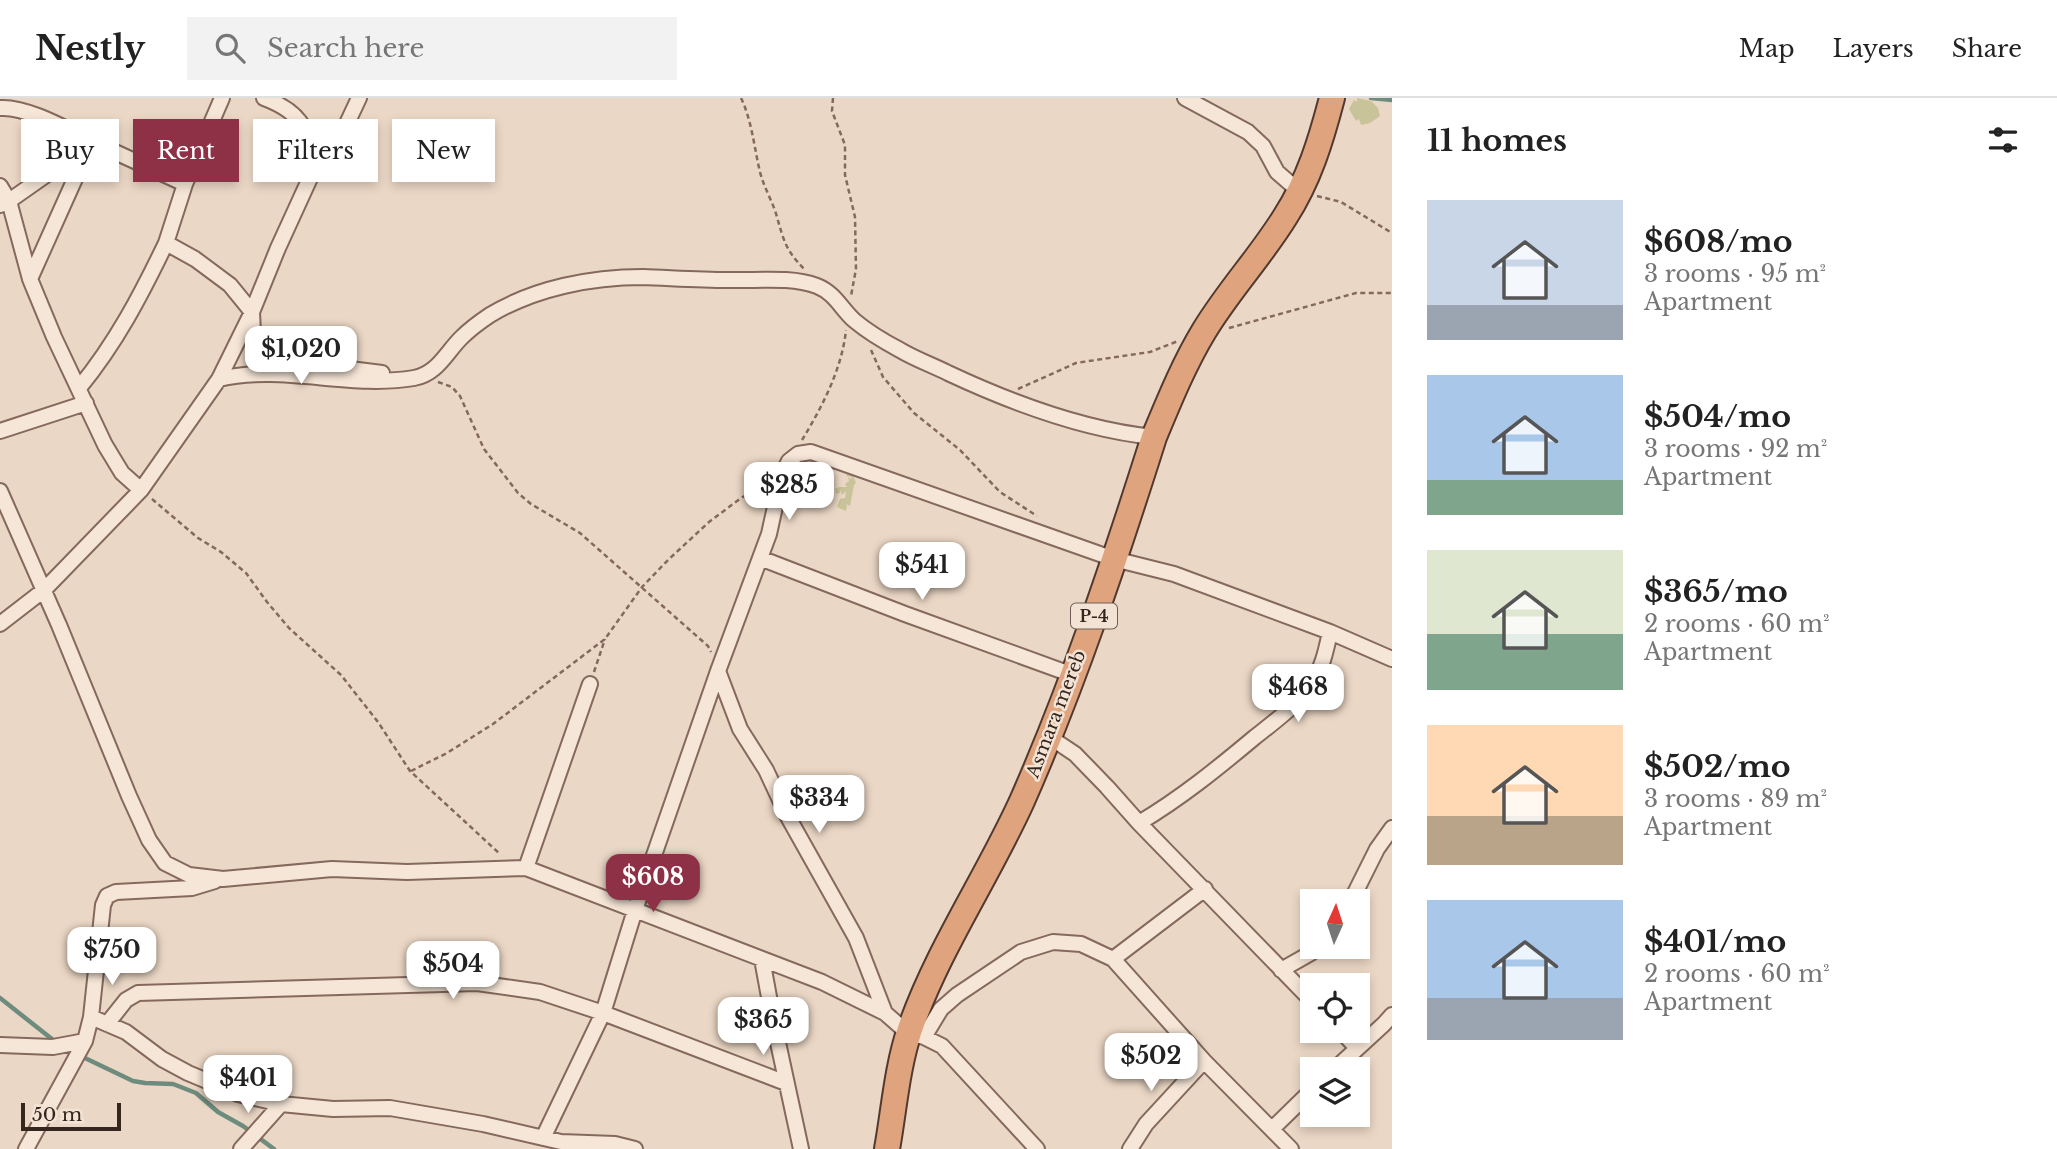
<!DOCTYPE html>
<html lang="en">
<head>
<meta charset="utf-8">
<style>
	:root { --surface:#fff; --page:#f2f2f2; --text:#222; --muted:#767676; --line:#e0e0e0; --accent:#8e3146 }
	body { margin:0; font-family:"Libre Baskerville",serif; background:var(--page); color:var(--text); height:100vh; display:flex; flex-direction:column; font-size:26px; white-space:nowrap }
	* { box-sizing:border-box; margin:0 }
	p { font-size:23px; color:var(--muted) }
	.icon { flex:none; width:38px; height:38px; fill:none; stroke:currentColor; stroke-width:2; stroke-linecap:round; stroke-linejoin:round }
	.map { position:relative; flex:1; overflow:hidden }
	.sheet { display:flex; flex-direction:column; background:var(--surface); width:665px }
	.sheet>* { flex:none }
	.hud { position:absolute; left:21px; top:21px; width:665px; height:63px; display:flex; gap:14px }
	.needle { width:46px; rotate:3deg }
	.buttons { position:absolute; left:1300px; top:791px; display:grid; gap:14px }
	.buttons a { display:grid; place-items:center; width:70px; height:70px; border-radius:0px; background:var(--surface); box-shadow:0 4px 10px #0003; font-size:35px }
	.scale { position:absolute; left:21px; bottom:18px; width:100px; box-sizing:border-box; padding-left:7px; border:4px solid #35251f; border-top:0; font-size:19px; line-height:24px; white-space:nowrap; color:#35251f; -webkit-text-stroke:5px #f3e3d4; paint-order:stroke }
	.price { position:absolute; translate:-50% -60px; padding:0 16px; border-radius:14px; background:#fff; color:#222; font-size:23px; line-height:46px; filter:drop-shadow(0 2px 4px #0008) }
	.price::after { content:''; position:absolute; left:50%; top:42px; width:21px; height:16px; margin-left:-10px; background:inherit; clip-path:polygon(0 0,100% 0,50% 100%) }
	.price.current { background:var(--accent); color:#fff }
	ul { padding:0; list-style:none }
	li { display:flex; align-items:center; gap:21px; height:175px; padding:0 35px }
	li span { display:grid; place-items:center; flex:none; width:196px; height:140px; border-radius:0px; color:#555 }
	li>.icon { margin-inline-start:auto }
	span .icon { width:84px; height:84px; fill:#fffc; stroke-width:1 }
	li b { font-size:30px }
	h2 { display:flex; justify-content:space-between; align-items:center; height:84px; padding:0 35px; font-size:30px }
	.chip { padding:0 24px; border-radius:0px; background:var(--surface); box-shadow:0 4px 10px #0003; font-size:24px; line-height:63px }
	.chip.current { background:var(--accent); color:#fff }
	header { display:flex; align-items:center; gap:42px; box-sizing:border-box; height:98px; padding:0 35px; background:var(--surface); border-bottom:2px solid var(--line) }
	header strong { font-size:33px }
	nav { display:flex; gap:38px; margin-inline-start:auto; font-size:24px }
	.search { width:490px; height:63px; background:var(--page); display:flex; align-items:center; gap:18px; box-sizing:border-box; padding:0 24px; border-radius:0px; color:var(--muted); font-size:26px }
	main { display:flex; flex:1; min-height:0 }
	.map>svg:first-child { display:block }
</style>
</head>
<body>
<header>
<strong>Nestly</strong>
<div class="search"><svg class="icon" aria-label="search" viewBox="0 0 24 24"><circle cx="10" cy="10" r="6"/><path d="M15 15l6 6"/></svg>Search here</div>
<nav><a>Map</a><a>Layers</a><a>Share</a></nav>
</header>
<main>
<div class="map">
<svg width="1392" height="1051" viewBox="0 0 1392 1051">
	<rect width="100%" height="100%" fill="#ebd7c5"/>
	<!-- green -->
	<path fill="#c8c399" d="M1357,0L1371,3L1378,10L1380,18L1370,25L1361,27L1359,21L1356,23L1349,11L1354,2L1357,4Z
		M848,374L852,375L856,385L854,387L850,408L846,406L847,408L846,413L837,409L840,401L845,400L846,393L842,397L840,391V395L836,396L835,391L839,389H847L845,386L849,383L848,379L851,381L852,379L846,378Z"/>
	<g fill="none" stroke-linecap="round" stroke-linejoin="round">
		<!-- stream -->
		<path stroke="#6e8c7e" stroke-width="4.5" d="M1371,0L1392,2
			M0,900L57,945
			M64,950L133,983L145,985L173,986L196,995L218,1014L243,1028L274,1051"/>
		<!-- minor casing -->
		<g stroke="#84695c" stroke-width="18">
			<path id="minor" d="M264,0C307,16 311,37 310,80
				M1185,0L1248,34L1263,48L1277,74L1300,94
				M0,10C27,8 68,32 93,44
				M185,86L222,0
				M0,88L9,103L30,181L54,239L105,347L122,375L141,392
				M0,107L9,103L93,44L185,86L166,145L195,161L230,187L252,214L253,235L258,251L267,260L279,267L297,270L350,271L382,275
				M30,181L78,74L85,50
				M219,281L252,214L278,150L310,80L343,34L359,0
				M79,290C116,245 141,197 166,145
				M0,333L86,305
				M0,393L59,527L129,698L149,742L165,765L189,777L223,781L332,771L407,774L526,770L822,884L885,915L909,936L924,939L942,948L1037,1051
				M760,460L905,516L1073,577
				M0,526L44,492L141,392L219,281C283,266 349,291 414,280C437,276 446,255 461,240C469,232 481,223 490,217C535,190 591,179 643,179C671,180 699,182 728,182C757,183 790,178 817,188C835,195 842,212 855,223C868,234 885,244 900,252C915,261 932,267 948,275C1012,305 1083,332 1154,339
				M718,573L740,631L766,672L787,717L856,840L885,915
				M1048,638L1075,656L1107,689L1139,725L1312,903
				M1139,725C1181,700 1218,670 1255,639C1274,624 1296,608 1310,588C1322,572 1326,553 1330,534
				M526,770L590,586
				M1205,791L1113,861L1204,963L1291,1051
				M1351,803L1377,751L1392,730
				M762,861L774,926L801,1051
				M1281,872L1311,855L1318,849
				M91,919L126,934L162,961L188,975L238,996L281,1006L333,1011L390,1010L483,1026L561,1044L615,1046L635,1051
				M107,926L126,902L138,895L477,885L540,894L603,915L786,985
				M1341,933L1357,950
				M924,939L941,911L957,897L1021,854L1053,844L1081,846L1113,861
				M0,947L53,949L85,943
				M1335,971L1384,926L1392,917
				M1272,1031L1312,992
				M543,1040L603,915L635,812L718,573L769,436L782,377L789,363L798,356L811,354L1114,461L1174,476L1330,534L1392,561
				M26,1051L85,943L91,919L103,807L107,798L116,794L192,790L215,783
				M241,1051L281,1006
				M1130,1051L1146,1026L1204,963"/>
		</g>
		<!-- trunk casing -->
		<g stroke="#523930" stroke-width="28">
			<path id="trunk" d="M887,1051C894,1012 897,969 910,931C938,851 987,780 1022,703C1074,585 1115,462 1154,339C1169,303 1184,266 1204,233C1228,193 1261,158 1285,119C1309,82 1321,42 1332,0"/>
		</g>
		<!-- path -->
		<path stroke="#84695c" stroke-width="2.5" stroke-dasharray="5 3.5" stroke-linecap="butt" d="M741,0C752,23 754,49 760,74C764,90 773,104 777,119C784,144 786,152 804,171
			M833,0L832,13L845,47V77L855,119L856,171L851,198
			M1317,98L1341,104L1392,135
			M1229,230L1356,195H1392
			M871,252L883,279L914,315L960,352L1000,394L1037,418
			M438,284L452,289L460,298L484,351L518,395L531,406L580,435L708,548L711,554
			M1018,291L1076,265L1150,254L1178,243
			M802,342C822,309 842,271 846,232
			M152,401L198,440L221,454L246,475L267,504L289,530L341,577L378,624L410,673L500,756
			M594,574L605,541
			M411,673L447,655L493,626L605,541L642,489L668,462L709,424L741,400L767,385"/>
		<!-- minor -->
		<use href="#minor" stroke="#f6e6d7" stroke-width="14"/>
		<!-- trunk -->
		<use href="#trunk" stroke="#dfa47e" stroke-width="24"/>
	</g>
	<g text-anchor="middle" stroke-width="5" stroke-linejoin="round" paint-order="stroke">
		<!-- shield labels -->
		<rect fill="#f3e3d4" stroke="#6e5e55" stroke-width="2" x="1071" y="505.5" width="46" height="25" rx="5"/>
		<g font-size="16" font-weight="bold" fill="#35251f">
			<text x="1094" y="524">P-4</text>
		</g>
		<!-- street labels -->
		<g font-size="18" fill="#35251f" stroke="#f3e3d4">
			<text transform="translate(1056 616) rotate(-69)" y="6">Asmara mereb</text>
		</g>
	</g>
</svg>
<div class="buttons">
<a><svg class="needle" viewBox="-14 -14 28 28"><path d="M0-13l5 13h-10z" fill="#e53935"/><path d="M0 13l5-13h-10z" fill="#767676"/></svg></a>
<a><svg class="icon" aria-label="locate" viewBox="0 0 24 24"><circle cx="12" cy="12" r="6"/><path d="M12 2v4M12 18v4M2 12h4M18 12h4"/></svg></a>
<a><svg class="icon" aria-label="layers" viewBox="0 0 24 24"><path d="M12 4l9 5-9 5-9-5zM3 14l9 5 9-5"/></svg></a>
</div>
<div class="scale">50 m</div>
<b class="price" style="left:301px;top:288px">$1,020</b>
<b class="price" style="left:789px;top:424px">$285</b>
<b class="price" style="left:922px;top:504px">$541</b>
<b class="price" style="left:1298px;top:626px">$468</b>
<b class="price" style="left:819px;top:737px">$334</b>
<b class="price current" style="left:653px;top:816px">$608</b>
<b class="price" style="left:112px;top:889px">$750</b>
<b class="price" style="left:453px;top:903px">$504</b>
<b class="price" style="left:763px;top:959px">$365</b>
<b class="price" style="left:1151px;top:995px">$502</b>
<b class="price" style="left:248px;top:1017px">$401</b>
<div class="hud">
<a class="chip">Buy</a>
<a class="chip current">Rent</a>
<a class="chip">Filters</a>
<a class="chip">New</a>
</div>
</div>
<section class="sheet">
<h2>11 homes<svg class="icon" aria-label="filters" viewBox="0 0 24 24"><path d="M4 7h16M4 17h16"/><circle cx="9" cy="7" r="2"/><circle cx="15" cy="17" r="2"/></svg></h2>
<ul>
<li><span style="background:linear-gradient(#c9d6e8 75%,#9aa5b1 0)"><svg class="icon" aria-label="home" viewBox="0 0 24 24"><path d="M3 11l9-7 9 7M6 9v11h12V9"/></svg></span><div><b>$608/mo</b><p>3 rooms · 95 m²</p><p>Apartment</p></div></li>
<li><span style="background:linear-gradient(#a9c7e8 75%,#7fa58c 0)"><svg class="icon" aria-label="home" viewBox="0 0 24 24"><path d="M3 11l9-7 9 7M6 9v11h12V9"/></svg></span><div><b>$504/mo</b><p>3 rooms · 92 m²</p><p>Apartment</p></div></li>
<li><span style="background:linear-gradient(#dfe7d0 60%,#7fa58c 0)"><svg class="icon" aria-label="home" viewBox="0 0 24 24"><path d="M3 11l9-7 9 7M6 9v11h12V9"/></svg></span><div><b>$365/mo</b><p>2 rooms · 60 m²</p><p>Apartment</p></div></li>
<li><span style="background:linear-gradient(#ffd9b3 65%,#b9a48a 0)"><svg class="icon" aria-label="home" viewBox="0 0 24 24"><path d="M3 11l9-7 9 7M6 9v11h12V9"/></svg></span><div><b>$502/mo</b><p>3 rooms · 89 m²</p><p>Apartment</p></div></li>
<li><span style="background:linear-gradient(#a9c7e8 70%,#9aa5b1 0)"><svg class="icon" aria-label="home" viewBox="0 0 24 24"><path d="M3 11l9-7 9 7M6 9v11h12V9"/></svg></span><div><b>$401/mo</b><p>2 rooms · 60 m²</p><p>Apartment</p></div></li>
</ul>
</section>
</main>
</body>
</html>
